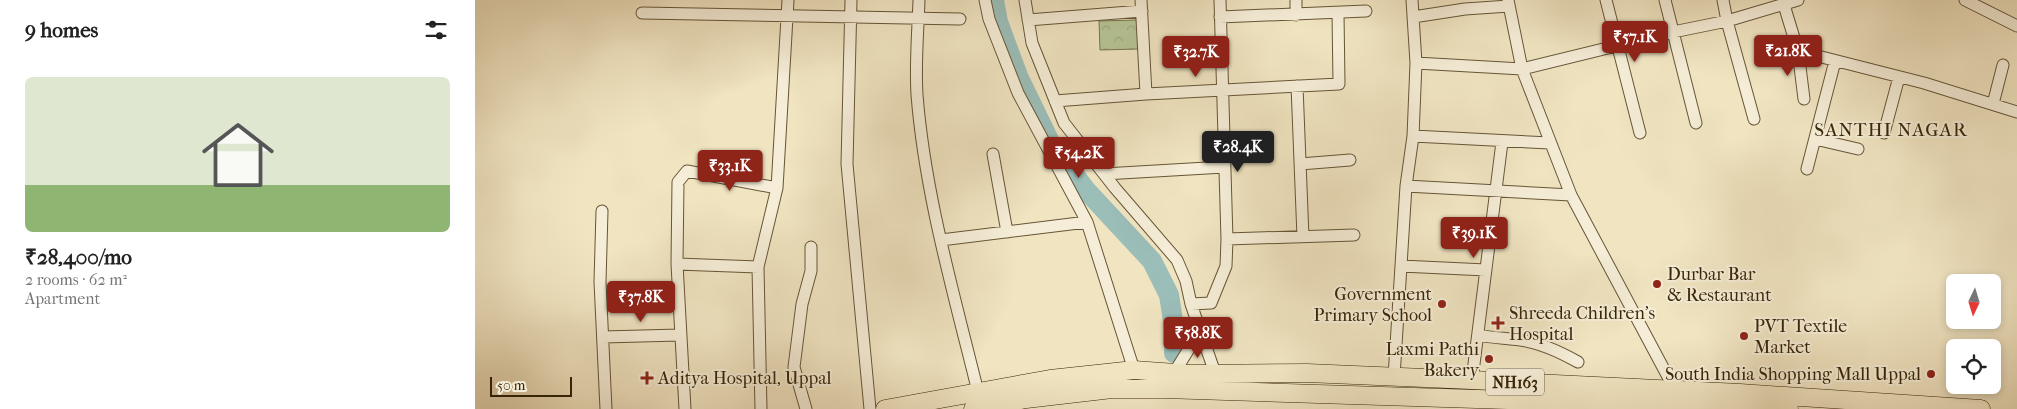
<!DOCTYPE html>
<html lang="en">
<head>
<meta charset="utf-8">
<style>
	:root { --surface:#fff; --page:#f2f2f2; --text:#222; --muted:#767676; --line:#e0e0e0; --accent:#8f2418 }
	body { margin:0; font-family:"IM FELL French Canon",serif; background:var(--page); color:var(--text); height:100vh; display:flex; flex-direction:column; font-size:19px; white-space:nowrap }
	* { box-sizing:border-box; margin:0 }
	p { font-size:16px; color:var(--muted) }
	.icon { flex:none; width:28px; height:28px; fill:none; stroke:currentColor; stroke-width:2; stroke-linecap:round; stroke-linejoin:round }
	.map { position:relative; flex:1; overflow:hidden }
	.details { display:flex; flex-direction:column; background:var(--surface); width:475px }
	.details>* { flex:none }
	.needle { width:32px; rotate:184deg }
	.buttons { position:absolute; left:1471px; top:274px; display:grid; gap:10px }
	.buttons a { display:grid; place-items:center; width:55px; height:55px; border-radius:8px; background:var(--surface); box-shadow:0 2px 8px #0003; font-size:25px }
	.scale { position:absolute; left:15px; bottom:12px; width:82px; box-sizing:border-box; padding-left:5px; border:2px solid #382507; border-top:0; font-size:14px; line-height:18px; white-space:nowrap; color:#382507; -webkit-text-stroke:4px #f5edd7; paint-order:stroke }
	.price { position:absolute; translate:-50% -42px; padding:0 11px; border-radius:5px; background:var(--accent); color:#fff; font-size:16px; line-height:32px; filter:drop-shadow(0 1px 2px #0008) }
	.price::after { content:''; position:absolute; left:50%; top:30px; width:15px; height:11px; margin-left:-8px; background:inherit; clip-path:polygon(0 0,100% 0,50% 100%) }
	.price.active { background:#222; color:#fff }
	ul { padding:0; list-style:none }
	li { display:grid; align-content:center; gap:10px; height:265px; padding:0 25px }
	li+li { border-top:1px solid var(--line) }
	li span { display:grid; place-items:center; height:155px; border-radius:8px; color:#555 }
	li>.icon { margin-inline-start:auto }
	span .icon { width:90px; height:90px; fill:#fffc; stroke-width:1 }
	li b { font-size:21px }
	h2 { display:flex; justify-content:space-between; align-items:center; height:60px; padding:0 25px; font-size:21px }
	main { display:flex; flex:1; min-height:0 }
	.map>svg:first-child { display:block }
</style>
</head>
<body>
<main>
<section class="details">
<h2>9 homes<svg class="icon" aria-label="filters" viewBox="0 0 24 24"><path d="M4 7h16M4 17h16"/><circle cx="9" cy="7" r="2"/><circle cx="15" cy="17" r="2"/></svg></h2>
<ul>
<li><span style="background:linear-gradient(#dfe7d0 70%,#8fb573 0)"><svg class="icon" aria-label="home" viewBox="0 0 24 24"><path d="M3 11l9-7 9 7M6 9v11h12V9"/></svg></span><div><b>₹28,400/mo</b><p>2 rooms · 62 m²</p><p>Apartment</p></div></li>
</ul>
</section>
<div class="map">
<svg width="1542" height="409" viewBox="0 0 1542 409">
	<defs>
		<pattern id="forest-crowns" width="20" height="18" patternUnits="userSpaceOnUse" patternTransform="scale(1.25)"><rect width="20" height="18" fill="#b6c596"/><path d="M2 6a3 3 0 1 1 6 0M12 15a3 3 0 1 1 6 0" fill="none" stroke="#9da980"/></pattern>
	</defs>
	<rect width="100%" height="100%" fill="#f0e4c1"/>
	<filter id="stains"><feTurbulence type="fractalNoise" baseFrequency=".004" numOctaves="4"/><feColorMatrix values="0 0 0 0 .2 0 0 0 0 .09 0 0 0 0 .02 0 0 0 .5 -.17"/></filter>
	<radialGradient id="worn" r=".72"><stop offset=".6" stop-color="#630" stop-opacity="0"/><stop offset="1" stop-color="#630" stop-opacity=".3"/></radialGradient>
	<!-- forest -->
	<path fill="url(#forest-crowns)" stroke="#77754e" d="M662,20L663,49L625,50L624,21Z"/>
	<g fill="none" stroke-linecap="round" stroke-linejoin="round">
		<!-- river -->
		<path stroke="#9bbeb9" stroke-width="20" d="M519,0L523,22L543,76L576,144L611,190L677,261L694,295L699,327V353"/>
		<!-- minor casing -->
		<g stroke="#665536" stroke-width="13">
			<path id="minor" d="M376,0L372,164L395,409
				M444,0C443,32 440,63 442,95C450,195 479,294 503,392
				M510,0L514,19L543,93L612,222L659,370
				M550,0L557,43L589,123L640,188L702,260L711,281L716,304L740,373
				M666,0L671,94
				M821,0V15
				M1033,0L1047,69L1096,195L1200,390
				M1131,0L1165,133
				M1190,0L1221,123
				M1248,0L1252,21L1279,119
				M1490,0L1542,26
				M1309,5L1323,51L1449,83L1542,112
				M167,13L485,19
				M745,17L891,11
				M938,17L990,9L1034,6
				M553,20L667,11
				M1323,51L1329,99
				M941,63L1047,69L1198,32L1252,21L1323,0
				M822,86L828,237
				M580,101L671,94L864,84L863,13
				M1518,104L1528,65
				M1409,133L1424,77
				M938,136L1075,143
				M1340,139L1383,149
				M518,154L532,232
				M825,164L875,160
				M1332,169L1360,61
				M629,174L749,167
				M931,186L1096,195
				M127,211L125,282L131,409
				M752,239L879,235
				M466,240L612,222
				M202,264L283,267
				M926,266L1011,270
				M716,304L736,303L751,266L752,239L745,0
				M1003,335C1017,338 1031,338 1045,340C1063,342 1087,353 1103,362
				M128,337L205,335
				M699,373L725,331
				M919,377L931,186L938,136L941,63L937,0
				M997,380L1027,142
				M210,409L202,264L203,182L212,171L302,188
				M286,409L283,267L302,188L313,0
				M331,409L319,367L327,304L336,271V247"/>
		</g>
		<!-- trunk casing -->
		<g stroke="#382507" stroke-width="19">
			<path id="trunk" d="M410,409L575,379L659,370L715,374L832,373L997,380L1265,393L1506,409
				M498,409L551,399L637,389H689L1314,409"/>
		</g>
		<!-- minor -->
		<use href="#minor" stroke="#f5edd7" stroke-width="11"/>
		<!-- trunk -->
		<use href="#trunk" stroke="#f0e4c1" stroke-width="18"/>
	</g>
	<!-- markers -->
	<g fill="#8f2418" stroke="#f5edd7" stroke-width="2">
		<circle cx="1182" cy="284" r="5"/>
		<circle cx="967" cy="304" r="5"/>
		<path d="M1020.5 315.5h5v5h5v5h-5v5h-5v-5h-5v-5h5z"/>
		<circle cx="1269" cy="336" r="5"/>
		<circle cx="1014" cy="359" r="5"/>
		<circle cx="1456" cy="374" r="5"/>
		<path d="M169.5 370.5h5v5h5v5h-5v5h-5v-5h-5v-5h5z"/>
	</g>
	<g text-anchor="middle" stroke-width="4" stroke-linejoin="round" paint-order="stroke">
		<!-- shield labels -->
		<rect fill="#f5edd7" stroke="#716145" stroke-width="1" x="1011" y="368.5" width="58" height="27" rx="4"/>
		<g font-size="16" font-weight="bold" fill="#382507">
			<text x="1040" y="388">NH163</text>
		</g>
		<!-- poi labels -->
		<g font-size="18" fill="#382507" stroke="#f5edd7" text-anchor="start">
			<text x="1192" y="280">Durbar Bar<tspan x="1192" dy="21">&amp; Restaurant</tspan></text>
			<text x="957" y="300" text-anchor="end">Government<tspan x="957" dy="21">Primary School</tspan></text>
			<text x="1034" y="319">Shreeda Children's<tspan x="1034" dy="21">Hospital</tspan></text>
			<text x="1279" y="332">PVT Textile<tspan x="1279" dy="21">Market</tspan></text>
			<text x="1004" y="355" text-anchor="end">Laxmi Pathi<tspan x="1004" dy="21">Bakery</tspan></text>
			<text x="1446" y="380" text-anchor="end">South India Shopping Mall Uppal</text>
			<text x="183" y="384">Aditya Hospital, Uppal</text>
		</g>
		<!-- neighbourhood labels -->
		<g font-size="19" letter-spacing="1" fill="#382507" stroke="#f5edd7">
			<text x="1416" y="136">SANTHI NAGAR</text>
		</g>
	</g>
	<rect width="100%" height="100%" filter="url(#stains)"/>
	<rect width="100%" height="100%" fill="url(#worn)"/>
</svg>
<div class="buttons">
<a><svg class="needle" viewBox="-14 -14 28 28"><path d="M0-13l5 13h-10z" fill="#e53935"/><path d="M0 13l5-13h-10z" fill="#767676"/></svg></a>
<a><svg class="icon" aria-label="locate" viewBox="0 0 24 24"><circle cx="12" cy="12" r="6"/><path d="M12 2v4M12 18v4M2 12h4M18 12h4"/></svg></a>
</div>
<div class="scale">50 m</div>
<b class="price" style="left:1160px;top:63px">₹57.1K</b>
<b class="price" style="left:1313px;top:77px">₹21.8K</b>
<b class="price" style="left:721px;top:78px">₹32.7K</b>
<b class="price active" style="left:763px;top:173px">₹28.4K</b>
<b class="price" style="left:604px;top:179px">₹54.2K</b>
<b class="price" style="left:255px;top:192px">₹33.1K</b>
<b class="price" style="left:999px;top:259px">₹39.1K</b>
<b class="price" style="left:166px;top:323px">₹37.8K</b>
<b class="price" style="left:723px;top:359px">₹58.8K</b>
</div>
</main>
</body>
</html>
